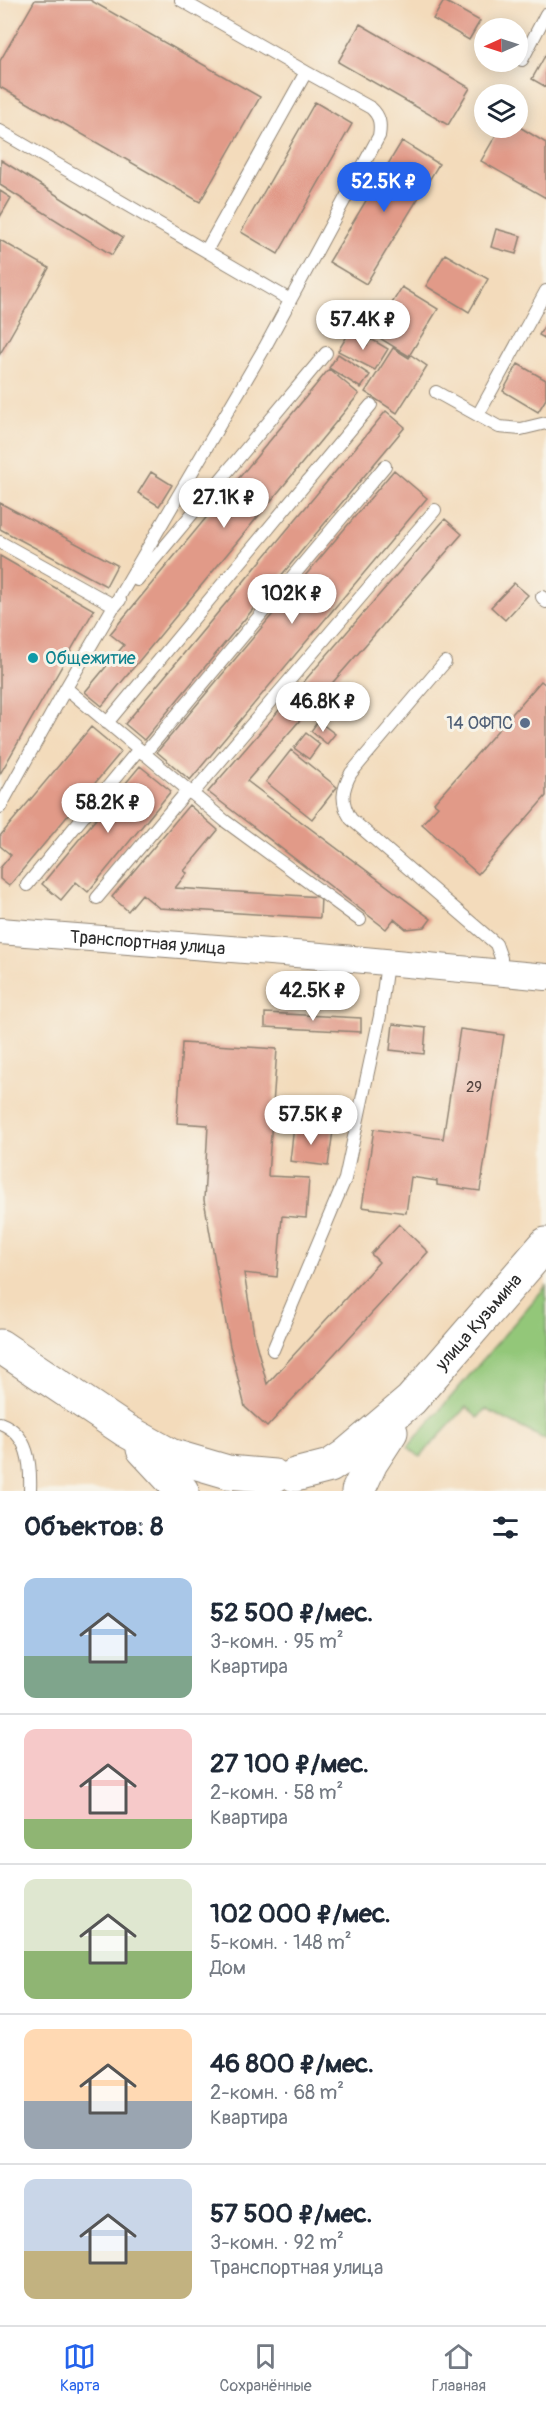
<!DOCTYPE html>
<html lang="ru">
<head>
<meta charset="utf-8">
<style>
	:root { --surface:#fff; --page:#f6f6f7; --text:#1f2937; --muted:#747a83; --line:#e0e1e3; --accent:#2563eb }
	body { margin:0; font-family:Pangolin,sans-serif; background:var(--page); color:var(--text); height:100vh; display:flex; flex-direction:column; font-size:22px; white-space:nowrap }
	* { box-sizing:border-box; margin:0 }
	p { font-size:20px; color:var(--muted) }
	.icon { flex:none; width:33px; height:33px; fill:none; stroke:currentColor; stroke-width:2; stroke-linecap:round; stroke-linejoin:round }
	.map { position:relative; height:1491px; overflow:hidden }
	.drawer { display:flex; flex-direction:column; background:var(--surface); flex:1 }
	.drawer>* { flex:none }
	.needle { width:39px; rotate:267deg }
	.tools { position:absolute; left:474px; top:18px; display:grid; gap:12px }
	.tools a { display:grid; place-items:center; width:54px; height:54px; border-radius:50%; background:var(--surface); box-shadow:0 3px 15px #0003; font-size:30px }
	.price { position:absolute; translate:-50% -51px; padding:0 14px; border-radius:21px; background:#fff; color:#222; font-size:20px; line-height:39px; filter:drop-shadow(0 2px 3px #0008) }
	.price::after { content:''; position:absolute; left:50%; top:36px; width:18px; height:14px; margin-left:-9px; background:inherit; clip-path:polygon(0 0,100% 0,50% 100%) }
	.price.current { background:var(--accent); color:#fff }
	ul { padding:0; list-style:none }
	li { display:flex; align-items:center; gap:18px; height:150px; padding:0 24px }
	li+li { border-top:2px solid var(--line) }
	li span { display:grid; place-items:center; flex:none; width:168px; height:120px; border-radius:12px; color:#555 }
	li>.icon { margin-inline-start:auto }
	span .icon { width:72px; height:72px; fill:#fffc; stroke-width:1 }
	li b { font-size:26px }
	h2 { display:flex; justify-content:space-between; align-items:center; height:72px; padding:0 24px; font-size:26px }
	.tab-bar { display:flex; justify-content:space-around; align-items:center; height:84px; border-top:2px solid var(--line); background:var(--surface); font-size:16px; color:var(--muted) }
	.tab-bar a { display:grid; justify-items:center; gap:3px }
	.tab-bar .current { color:var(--accent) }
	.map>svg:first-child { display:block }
</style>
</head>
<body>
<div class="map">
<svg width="546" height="1491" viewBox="0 0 546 1491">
	<rect width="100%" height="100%" fill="#f7f3e8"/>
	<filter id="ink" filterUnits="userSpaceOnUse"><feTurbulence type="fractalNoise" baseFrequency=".0167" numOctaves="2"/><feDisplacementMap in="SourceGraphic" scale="12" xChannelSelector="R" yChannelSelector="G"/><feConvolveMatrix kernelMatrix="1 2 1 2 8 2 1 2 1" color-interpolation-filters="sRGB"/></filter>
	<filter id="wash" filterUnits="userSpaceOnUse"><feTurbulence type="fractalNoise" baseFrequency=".008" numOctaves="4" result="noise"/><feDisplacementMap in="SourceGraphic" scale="24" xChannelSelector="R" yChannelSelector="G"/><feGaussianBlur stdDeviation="1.35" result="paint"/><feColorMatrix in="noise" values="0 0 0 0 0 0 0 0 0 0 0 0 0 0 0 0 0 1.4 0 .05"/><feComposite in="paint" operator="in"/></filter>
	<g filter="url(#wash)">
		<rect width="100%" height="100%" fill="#f3dbbb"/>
		<!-- green -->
		<path fill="#93c779" stroke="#5f7952" stroke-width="1.5" d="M546,1286V1440L485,1409L478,1418L466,1407L420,1457L408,1447Z"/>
		<g id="blocks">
			<!-- building -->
			<path fill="#e19a88" d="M35,0H90L260,97L200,202L0,87V61Z
				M444,1L480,21L469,40L433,19Z
				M360,24L470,88L448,125L338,62Z
				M546,54V87L532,79Z
				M315,102L352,124L278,254L241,232Z
				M518,126L546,143V198L481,161L500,128Z
				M402,141L439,164L366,284L329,262Z
				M1,160L123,237L112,255L0,185Z
				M0,191L11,198L0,217Z
				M496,229L521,236L516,254L491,247Z
				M0,240L49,268L0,354Z
				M445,254L488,279L469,312L426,286Z
				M402,287L438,309L409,356L373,334Z
				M546,323V339L539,335Z
				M349,333L367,345L371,339L388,349L375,370L338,351Z
				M393,348L409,358L411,355L427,366L397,413L365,392Z
				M338,354L370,375L361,388L329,368Z
				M518,364L546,380V399L538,412L503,391Z
				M329,369L359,394L102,706L85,692L124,645L110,634Z
				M386,411L405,427L144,740L125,724Z
				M394,470L427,498L190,780L157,752Z
				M151,472L172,485L159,506L138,493Z
				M0,503L117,565L106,586L0,529Z
				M445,519L462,534L247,781L431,919L425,927L406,929L394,919L386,929L208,792Z
				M0,556L94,610L0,774Z
				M514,583L528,595L505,620L491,607Z
				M541,681L546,685V796L478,874L422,824L438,806L434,803Z
				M338,690L352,701L342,713L328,702Z
				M318,721L335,734L327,744L311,731Z
				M91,727L121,752L9,886L0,879V868L11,855L0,846V836Z
				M306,733L320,744L309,759L294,748Z
				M291,750L337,787L312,819L266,782Z
				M140,766L171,791L88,892L76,882L61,900L42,884Z
				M189,805L218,830L184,871L187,873L175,888L321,897L320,918L159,908L142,894L128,911L112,897Z
				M265,1013L361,1018V1032L265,1027Z
				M393,1024L426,1028L424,1054L390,1050Z
				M460,1029L504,1035L480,1191L437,1185V1181L411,1177L406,1213L362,1207L374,1129L443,1139Z
				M182,1043L277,1049L268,1176L309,1178L306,1218L282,1216L277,1277L244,1273L255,1340L267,1384L379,1262L371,1254L399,1224L428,1252L267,1427L245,1407L230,1346L204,1200L208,1125L177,1123Z
				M294,1126L333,1131L328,1166L290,1161Z"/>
		</g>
	</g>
	<g filter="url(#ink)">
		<use href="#blocks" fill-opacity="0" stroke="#8f8373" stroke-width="1.5"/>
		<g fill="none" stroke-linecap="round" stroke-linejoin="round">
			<!-- lane casing -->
			<g stroke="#8f8373" stroke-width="14">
				<path id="lane" d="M181,0L306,72L206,251
					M522,60L546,14
					M0,131L290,300
					M436,392L499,427L521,429L546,423
					M478,415L546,291
					M0,542L115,606L120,600
					M137,580L326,353
					M542,597L546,602
					M445,662L351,773C342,790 340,802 351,819L496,944L501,958V974
					M66,688L225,821L360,920
					M107,723L371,405
					M144,754L385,466
					M192,794L435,510
					M0,807L66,688L265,347L379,136C381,124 380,116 371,108L306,72
					M27,885L139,749
					M97,898L188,790
					M273,1350L345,1179L380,1016L387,963
					M0,1423C29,1434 31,1464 30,1491"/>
			</g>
			<!-- street casing -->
			<g stroke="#8f8373" stroke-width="28">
				<g id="street">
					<path id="s1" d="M0,931L321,956L546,977"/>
				</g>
			</g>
			<!-- secondary casing -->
			<g stroke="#8f8373" stroke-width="35">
				<g id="secondary">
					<path d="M0,1346L125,1430L170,1455L228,1472L274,1476"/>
					<path d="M143,1449L182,1491"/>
					<path id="s2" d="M295,1475L330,1466L345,1456L411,1400L546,1244"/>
					<path d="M358,1491L371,1463L391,1432"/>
				</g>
			</g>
			<!-- lane -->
			<use href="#lane" stroke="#fff" stroke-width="12"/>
			<!-- street -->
			<use href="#street" stroke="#fff" stroke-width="26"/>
			<!-- secondary -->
			<use href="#secondary" stroke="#fff" stroke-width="33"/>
		</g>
	</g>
	<!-- markers -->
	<circle fill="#0f9aa8" stroke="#f7f3e8" stroke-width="2" cx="33" cy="658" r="6"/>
	<circle fill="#5c6f8a" stroke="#f7f3e8" stroke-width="2" cx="525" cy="723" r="6"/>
	<g text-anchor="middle" stroke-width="6" stroke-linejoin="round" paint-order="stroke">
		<!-- number labels -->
		<g font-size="15" fill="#584742">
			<text x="474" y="1092">29</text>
		</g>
		<!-- culture labels -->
		<g font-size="18" fill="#0d838f" stroke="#f7f3e8" text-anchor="start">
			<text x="45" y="664">Общежитие</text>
		</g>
		<!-- service labels -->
		<g font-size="18" fill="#4e5e75" stroke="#f7f3e8" text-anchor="end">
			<text x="513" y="729">14 ОФПС</text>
		</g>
		<!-- street labels -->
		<g font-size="18" fill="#2b2b2b" stroke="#f7f3e8">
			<text dy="6" stroke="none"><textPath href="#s1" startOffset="148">Транспортная улица</textPath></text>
			<text dy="6" stroke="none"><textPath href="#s2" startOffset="244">улица Кузьмина</textPath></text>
		</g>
	</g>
</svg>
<div class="tools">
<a><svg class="needle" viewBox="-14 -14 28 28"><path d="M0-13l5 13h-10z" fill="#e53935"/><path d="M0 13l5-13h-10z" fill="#747a83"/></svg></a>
<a><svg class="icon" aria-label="layers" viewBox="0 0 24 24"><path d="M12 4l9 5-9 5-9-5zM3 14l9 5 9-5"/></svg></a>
</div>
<b class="price current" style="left:384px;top:213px">52.5K ₽</b>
<b class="price" style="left:363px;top:351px">57.4K ₽</b>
<b class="price" style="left:224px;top:529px">27.1K ₽</b>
<b class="price" style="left:292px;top:625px">102K ₽</b>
<b class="price" style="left:323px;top:733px">46.8K ₽</b>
<b class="price" style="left:108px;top:834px">58.2K ₽</b>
<b class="price" style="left:313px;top:1022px">42.5K ₽</b>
<b class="price" style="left:311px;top:1146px">57.5K ₽</b>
</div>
<section class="drawer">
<h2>Объектов: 8<svg class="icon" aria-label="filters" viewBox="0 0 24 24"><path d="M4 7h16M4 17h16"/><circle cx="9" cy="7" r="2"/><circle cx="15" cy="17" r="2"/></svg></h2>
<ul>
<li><span style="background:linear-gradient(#a9c7e8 65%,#7fa58c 0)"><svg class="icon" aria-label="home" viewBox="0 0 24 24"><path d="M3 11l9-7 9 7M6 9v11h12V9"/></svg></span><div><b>52 500 ₽/мес.</b><p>3-комн. · 95 m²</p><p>Квартира</p></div></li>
<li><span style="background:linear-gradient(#f6c9c9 75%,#8fb573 0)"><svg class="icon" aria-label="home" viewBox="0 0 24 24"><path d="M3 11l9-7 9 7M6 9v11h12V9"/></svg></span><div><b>27 100 ₽/мес.</b><p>2-комн. · 58 m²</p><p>Квартира</p></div></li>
<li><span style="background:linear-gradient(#dfe7d0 60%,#8fb573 0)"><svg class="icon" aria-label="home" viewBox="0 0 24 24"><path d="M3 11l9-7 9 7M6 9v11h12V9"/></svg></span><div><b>102 000 ₽/мес.</b><p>5-комн. · 148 m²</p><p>Дом</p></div></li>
<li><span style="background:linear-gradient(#ffd9b3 60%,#9aa5b1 0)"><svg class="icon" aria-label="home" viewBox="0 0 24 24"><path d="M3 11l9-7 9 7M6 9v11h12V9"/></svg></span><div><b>46 800 ₽/мес.</b><p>2-комн. · 68 m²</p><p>Квартира</p></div></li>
<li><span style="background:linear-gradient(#c9d6e8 60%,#c2b280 0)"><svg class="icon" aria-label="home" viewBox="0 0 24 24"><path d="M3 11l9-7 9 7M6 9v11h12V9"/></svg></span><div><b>57 500 ₽/мес.</b><p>3-комн. · 92 m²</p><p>Транспортная улица</p></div></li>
</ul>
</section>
<nav class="tab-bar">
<a class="current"><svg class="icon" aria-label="map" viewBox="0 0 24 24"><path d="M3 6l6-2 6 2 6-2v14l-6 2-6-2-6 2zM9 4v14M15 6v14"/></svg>Карта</a>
<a><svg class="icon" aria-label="saved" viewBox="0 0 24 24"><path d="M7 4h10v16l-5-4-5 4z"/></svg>Сохранённые</a>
<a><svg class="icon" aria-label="home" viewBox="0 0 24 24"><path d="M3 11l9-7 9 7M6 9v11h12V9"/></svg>Главная</a>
</nav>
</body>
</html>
